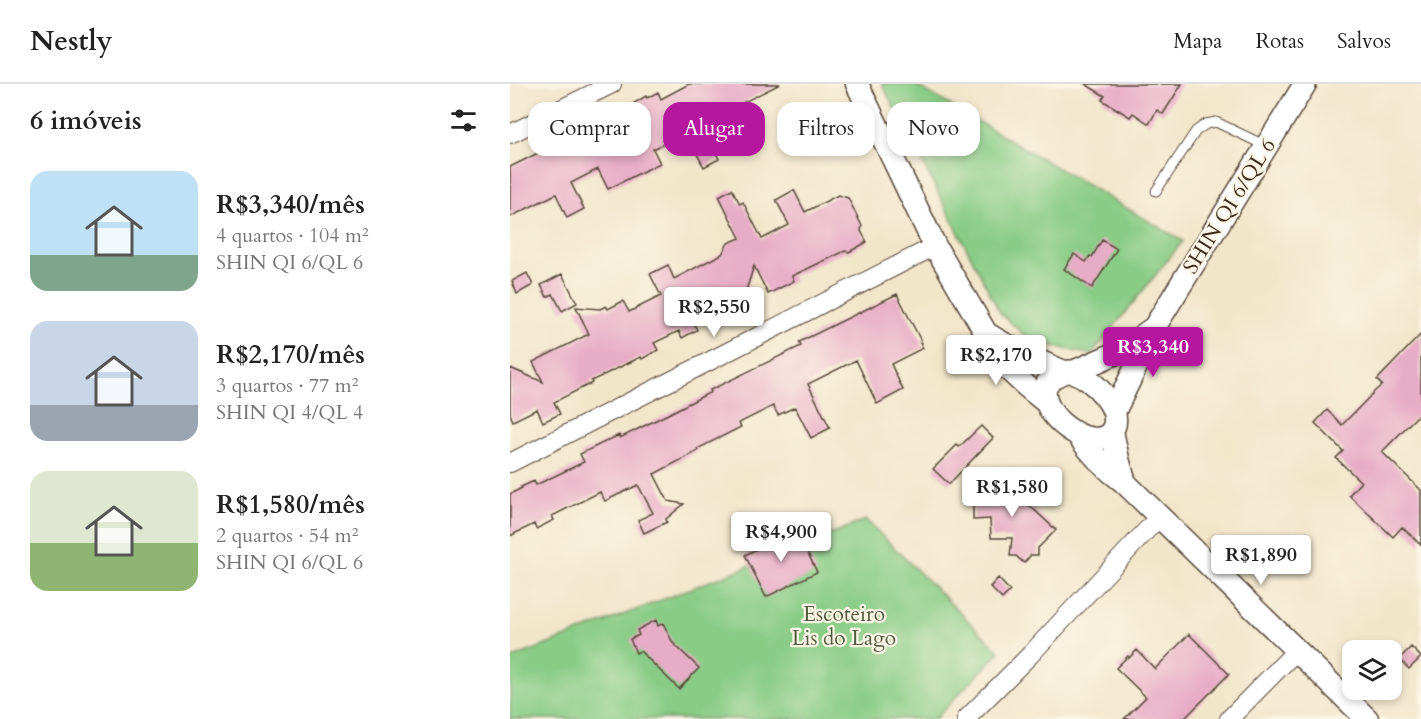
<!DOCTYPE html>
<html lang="pt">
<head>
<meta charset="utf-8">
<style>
	:root { --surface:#fff; --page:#f6f6f6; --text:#222; --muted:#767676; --line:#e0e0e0; --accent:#b5179e }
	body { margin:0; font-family:Cardo,serif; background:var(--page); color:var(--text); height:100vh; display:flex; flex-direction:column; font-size:22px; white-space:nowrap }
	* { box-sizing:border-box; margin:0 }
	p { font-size:20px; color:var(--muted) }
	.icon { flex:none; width:33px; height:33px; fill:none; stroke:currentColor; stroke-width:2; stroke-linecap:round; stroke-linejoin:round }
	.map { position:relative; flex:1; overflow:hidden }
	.details { display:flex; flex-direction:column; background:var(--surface); width:510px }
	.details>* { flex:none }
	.guide { position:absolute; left:18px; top:18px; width:570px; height:54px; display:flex; gap:12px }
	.controls { position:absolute; left:832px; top:556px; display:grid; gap:12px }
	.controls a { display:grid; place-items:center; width:60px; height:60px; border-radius:12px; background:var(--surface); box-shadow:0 3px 9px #0003; font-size:30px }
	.price { position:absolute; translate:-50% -51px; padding:0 14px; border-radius:6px; background:#fff; color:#222; font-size:20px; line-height:39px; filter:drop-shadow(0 2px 3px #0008) }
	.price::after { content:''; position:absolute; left:50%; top:36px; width:18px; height:14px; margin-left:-9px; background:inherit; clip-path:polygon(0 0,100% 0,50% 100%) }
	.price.on { background:var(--accent); color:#fff }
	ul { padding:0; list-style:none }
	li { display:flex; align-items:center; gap:18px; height:150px; padding:0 30px }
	li span { display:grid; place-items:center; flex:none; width:168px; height:120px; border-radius:18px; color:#555 }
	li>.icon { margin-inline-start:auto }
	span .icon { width:72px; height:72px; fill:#fffc; stroke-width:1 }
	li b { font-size:26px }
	h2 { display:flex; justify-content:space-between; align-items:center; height:72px; padding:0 30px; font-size:26px }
	.tag { padding:0 21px; border-radius:18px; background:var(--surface); box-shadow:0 3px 9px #0003; font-size:21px; line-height:54px }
	.tag.on { background:var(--accent); color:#fff }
	header { display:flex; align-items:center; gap:36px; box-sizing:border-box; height:84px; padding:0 30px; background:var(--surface); border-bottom:2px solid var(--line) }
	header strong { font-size:28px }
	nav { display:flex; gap:33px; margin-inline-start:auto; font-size:21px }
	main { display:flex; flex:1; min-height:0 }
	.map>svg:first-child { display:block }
</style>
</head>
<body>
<header>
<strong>Nestly</strong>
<nav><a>Mapa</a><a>Rotas</a><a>Salvos</a></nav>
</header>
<main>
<section class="details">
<h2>6 imóveis<svg class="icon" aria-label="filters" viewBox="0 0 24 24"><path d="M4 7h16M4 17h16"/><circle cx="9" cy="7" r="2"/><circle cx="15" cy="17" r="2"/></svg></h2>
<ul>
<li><span style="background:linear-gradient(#bfe0f5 70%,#7fa58c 0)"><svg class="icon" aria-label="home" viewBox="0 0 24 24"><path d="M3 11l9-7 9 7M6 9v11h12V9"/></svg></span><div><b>R$3,340/mês</b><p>4 quartos · 104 m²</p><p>SHIN QI 6/QL 6</p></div></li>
<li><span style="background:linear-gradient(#c9d6e8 70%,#9aa5b1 0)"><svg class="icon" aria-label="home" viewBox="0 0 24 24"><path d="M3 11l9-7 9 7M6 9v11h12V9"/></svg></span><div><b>R$2,170/mês</b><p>3 quartos · 77 m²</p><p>SHIN QI 4/QL 4</p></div></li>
<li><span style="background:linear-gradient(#dfe7d0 60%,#8fb573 0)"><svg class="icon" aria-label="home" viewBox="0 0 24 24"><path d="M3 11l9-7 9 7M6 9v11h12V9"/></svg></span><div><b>R$1,580/mês</b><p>2 quartos · 54 m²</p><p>SHIN QI 6/QL 6</p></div></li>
</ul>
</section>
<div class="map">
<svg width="911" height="635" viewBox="0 0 911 635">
	<rect width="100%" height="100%" fill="#fcf5e5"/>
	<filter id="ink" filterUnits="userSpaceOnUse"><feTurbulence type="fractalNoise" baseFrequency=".0167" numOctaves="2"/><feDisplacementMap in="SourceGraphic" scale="12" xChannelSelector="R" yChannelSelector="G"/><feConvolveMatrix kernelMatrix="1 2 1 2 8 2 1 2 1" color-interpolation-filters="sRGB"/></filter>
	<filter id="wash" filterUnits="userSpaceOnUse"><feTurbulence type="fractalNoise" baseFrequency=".008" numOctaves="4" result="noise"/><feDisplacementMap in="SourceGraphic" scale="24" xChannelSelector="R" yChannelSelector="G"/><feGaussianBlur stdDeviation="1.35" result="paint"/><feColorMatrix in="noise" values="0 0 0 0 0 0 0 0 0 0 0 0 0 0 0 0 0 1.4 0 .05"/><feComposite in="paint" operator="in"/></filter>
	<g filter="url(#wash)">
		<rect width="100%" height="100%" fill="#f2e6ca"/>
		<!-- green -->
		<path fill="#88cc86" stroke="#627b52" stroke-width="1.5" d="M372,0H404L673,157L581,271L521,257L490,229Z
			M356,436L490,568L425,635H0V575Z"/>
		<g id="blocks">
			<!-- building -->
			<path fill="#e7acc6" d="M179,0H270L214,28L217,34L213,37L215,42L198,51L186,28L154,44L161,56L143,65L150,79L98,105L88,85L61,99L74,125L57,134L46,110L0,133V83L64,51L67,59L95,45L92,39L112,29L111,27L136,12L137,14L148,8L151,15Z
				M575,0H672L653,30L647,26L639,40L623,29L620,33L592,16L595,12Z
				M202,62L209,75L194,83L187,70Z
				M222,105L230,120L233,118L252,155L279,141L266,116L284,106L295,128L328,111L338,114L352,142L351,147L357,158L339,168L335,167L282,192L284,197L258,210L244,182L230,225L219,222L184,240L187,246L172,254L169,247L144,259L148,266L132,275L131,273L110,283L81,297L82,299L44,318L50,330L33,338L27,325L3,337L0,330V284L33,298L23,278L79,250L66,223L90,225L96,222L98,225L113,217L119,228L151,212L140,190L158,181L164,195L212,170L218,159L230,154L209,112Z
				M592,156L607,165L582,204L554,185L564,170L576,178L580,172L582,173Z
				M17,189L23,201L7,210L2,197Z
				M52,190L67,219L52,227L43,210L37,213L31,201Z
				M387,210L412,259H410L413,264L381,280L393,306L367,320L346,276L298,300L320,344L301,354L285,323L268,331L263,322L229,339L231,343L187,365L188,367L144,390L158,417L174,420L156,435L157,438L134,449L128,436L143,429L128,401L95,417L90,408L42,432L44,436L26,445L24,440L0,452V410L12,404L11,403L24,397L26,401L74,378L70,370L109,351L110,354L160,329L201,308L200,306L291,262L289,258Z
				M911,250V328L872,368L911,406V461L892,443L883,453L839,411L851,398L826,374L833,367L805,339L817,326L832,341L866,306L872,301L867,296Z
				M471,342L483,354L439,400L423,385L447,361L449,363Z
				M485,396H498V400H514V421H519L546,446L528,464V471H521L514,479L506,472H500L502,454H481L480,435L463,436V407H478V400H485Z
				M286,445L307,488L256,513L235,471Z
				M488,494L500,507L492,515L480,503Z
				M146,536L148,542L153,539L163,559L189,584L169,605L130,567L126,569L120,555L129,551L127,546Z
				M679,550L719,590L674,635H614L636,613L606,584L618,572L619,574L627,566L645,585Z
				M901,563L911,573L899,585L889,575Z"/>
		</g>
	</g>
	<g filter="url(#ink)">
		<use href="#blocks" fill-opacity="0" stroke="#564638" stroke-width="1.5"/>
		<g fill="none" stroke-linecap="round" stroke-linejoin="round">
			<!-- service casing -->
			<g stroke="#564638" stroke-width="11">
				<path id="service" d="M646,107L686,47L696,40L706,38L756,62"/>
			</g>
			<!-- minor casing -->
			<g stroke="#564638" stroke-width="20">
				<path id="minor" d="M0,50L102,0
					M0,379L425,162
					M456,635L520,571L649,433
					M719,635L787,566"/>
			</g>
			<!-- tertiary casing -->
			<g stroke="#564638" stroke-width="25">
				<path id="tertiary" d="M347,0L425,162L494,280C506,295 521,306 536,318
					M479,251C503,266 528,277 554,288
					M554,288C557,288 560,287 563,288C582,293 617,328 601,348C582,371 526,330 536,302C539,294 547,291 554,288Z
					M563,288L613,266L642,245
					M604,328L638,258L644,244L795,0
					M602,347L608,375L615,399
					M568,351C581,370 596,385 615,399L857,635"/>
			</g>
			<!-- service -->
			<use href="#service" stroke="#fff" stroke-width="9"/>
			<!-- minor -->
			<use href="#minor" stroke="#fff" stroke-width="18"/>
			<!-- tertiary -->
			<use href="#tertiary" stroke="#fff" stroke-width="22"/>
		</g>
	</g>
	<g text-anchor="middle" stroke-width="4.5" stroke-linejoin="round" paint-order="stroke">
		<!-- street labels -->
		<g font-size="21" fill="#3b2a1e" stroke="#fcf5e5">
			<text transform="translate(719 122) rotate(-58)" y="7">SHIN QI 6/QL 6</text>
		</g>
		<!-- park labels -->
		<g font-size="21" fill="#525b3d" stroke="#fcf5e5">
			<text x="334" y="537">Escoteiro<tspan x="334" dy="24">Lis do Lago</tspan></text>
		</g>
	</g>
</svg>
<div class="controls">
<a><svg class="icon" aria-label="layers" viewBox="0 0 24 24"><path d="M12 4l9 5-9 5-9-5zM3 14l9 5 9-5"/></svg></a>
</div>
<b class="price" style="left:204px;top:254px">R$2,550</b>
<b class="price on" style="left:643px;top:294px">R$3,340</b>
<b class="price" style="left:486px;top:302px">R$2,170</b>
<b class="price" style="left:502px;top:434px">R$1,580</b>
<b class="price" style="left:271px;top:479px">R$4,900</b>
<b class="price" style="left:751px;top:502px">R$1,890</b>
<div class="guide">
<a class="tag">Comprar</a>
<a class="tag on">Alugar</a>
<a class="tag">Filtros</a>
<a class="tag">Novo</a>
</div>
</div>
</main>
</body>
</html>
